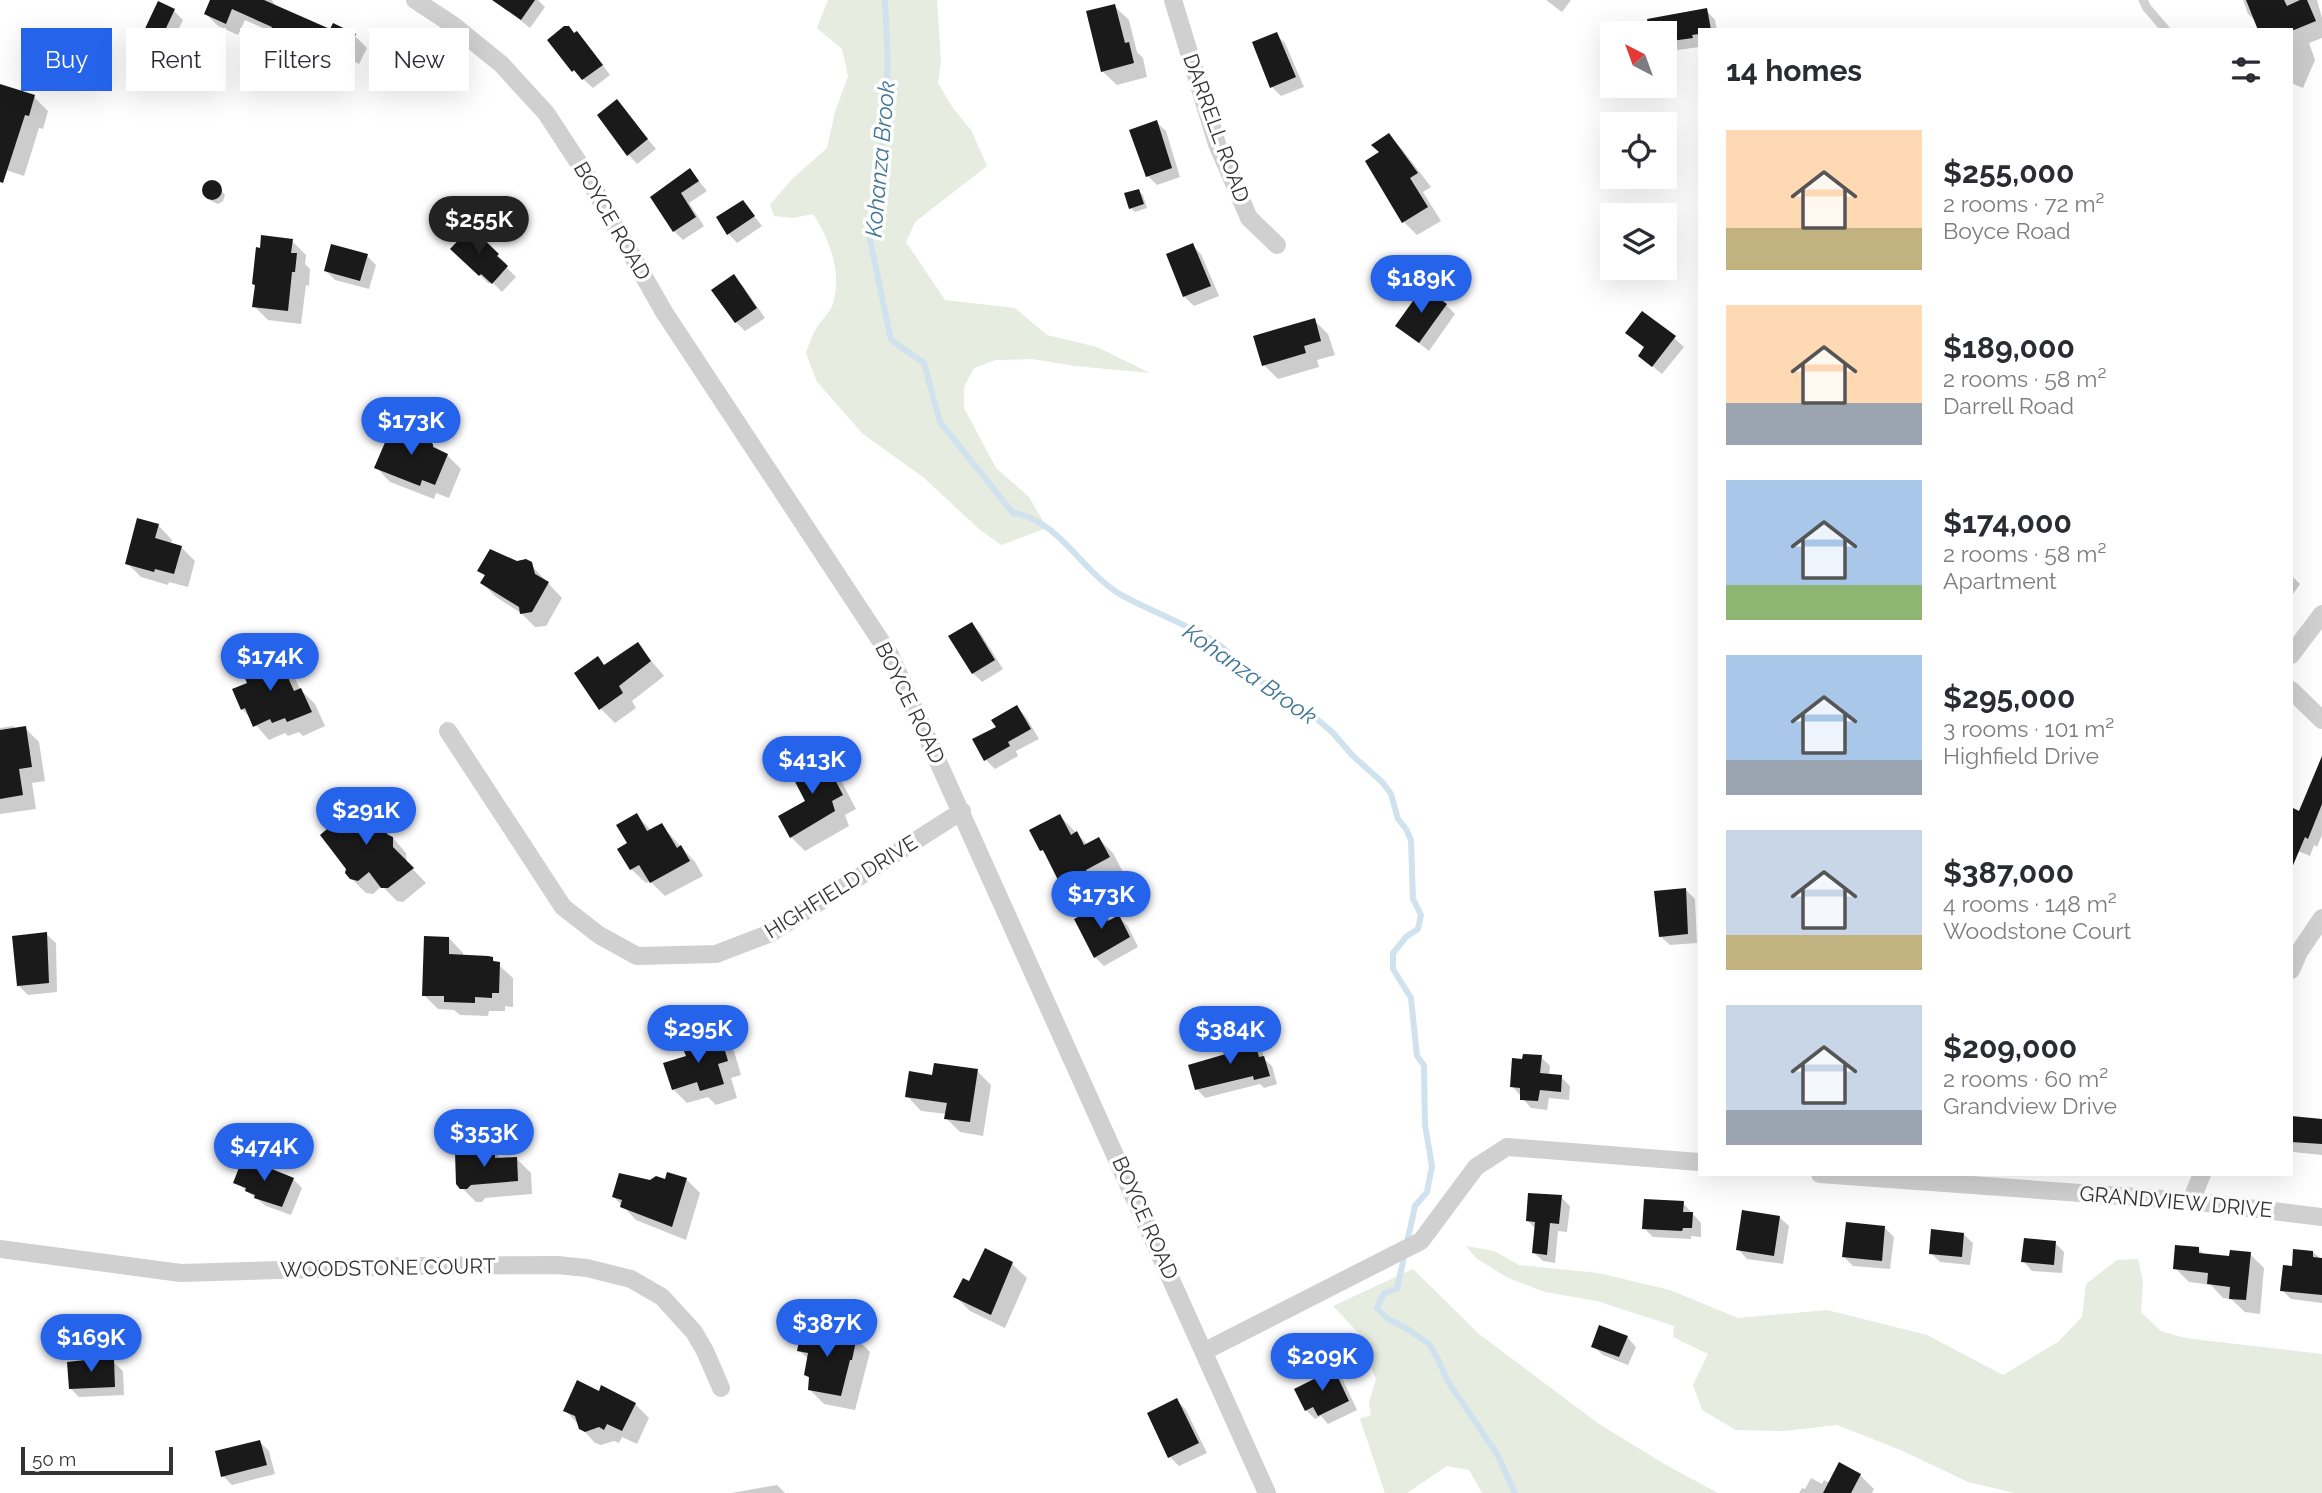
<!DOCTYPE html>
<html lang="en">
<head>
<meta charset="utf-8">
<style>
	:root { --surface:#fff; --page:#f7f7f7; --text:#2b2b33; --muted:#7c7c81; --accent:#2563eb }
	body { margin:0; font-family:Raleway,sans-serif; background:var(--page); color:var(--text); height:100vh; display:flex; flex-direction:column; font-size:26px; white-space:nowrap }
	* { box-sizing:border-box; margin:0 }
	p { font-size:23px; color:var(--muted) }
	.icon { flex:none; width:38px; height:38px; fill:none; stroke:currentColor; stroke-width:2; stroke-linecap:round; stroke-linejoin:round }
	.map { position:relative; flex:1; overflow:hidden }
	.panel { position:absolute; left:1698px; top:28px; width:595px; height:1148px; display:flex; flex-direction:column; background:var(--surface); border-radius:0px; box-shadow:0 7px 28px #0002 }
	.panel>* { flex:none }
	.guide { position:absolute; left:21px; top:28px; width:665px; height:63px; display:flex; gap:14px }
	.needle { width:46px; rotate:319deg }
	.fabs { position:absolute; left:1600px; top:21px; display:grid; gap:14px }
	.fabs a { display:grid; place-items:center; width:77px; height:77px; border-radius:0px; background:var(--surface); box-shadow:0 7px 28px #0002; font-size:35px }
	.scale { position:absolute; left:21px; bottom:18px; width:152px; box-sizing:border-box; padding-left:7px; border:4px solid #333; border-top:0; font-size:19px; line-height:24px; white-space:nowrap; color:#333; -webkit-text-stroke:5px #fff; paint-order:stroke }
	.price { position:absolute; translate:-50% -60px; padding:0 16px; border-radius:24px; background:var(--accent); color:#fff; font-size:23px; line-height:46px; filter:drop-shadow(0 2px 4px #0008) }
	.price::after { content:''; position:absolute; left:50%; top:42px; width:21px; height:16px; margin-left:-10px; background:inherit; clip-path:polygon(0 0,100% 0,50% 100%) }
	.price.selected { background:#222; color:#fff }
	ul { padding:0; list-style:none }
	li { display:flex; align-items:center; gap:21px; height:175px; padding:0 28px }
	li span { display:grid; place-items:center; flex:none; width:196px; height:140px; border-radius:0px; color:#555 }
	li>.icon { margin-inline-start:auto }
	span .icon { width:84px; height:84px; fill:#fffc; stroke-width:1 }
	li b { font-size:30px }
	h2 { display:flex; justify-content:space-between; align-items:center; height:84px; padding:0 28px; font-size:30px }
	.tag { padding:0 24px; border-radius:0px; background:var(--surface); box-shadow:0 7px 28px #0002; font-size:24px; line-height:63px }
	.tag.selected { background:var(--accent); color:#fff }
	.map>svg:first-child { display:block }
</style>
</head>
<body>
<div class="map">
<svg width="2322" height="1493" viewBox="0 0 2322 1493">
	<rect width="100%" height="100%" fill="#fff"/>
	<!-- green -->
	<path fill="#e6ecdf" d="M828,0H937L941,62L938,83L953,108L971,130L987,166L915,222L906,242L945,300L1015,308L1047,335L1097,347L1150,373L1075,366L1032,359L996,360L974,368L964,387V408L996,468L1029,497L1047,528L1001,545L979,529L923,477L863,434L817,382L806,353C809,344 812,335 817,327C822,320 830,312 833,304C842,272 830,240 813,214L793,218L774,216L770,205L791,180L827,148L835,112L848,76L842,49L817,28Z
		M1466,1246L1494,1251L1519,1265L1598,1273L1670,1290L1738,1318L1827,1310L1927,1335L2003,1375L2058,1342L2082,1317L2086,1284L2117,1260L2138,1259L2143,1281L2141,1312L2161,1331L2185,1338L2322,1354V1493H2015L1968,1482L1903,1451L1837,1425L1784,1431L1736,1430L1702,1410L1693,1385L1708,1354L1673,1337L1674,1326L1597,1301L1545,1292L1508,1278L1476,1258Z
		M1413,1269L1479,1334L1599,1424L1666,1465L1718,1493H1482L1469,1470L1447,1466L1407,1493H1385L1360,1419L1371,1415L1369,1402L1376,1379L1368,1361L1367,1342L1333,1306Z"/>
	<!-- shadow -->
	<path fill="#0003" d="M212,0H272L276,7L331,31L355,36L367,48L359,64L337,53L330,67L285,44L274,33L245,20L238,35L218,26L206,14Z
		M495,0H538L545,7L530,28Z
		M1546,0H1571L1562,12Z
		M2243,0H2317L2322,18V38L2309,43L2315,60L2303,88L2291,83V30L2257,22L2248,14Z
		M1114,6L1129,20L1137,52L1143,58L1147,77L1117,85L1102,71Z
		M1706,10L1715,20L1717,30H1699V47L1664,52V33H1651L1649,20Z
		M174,11L183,20L152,85L137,78L128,68Z
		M1276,34L1285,43L1304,87L1281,96L1272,87Z
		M575,35L586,43L610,75L593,88L574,71L550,40Z
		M0,86L34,97L48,111L43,129L39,128L24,176L0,168Z
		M617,102L656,149L637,164L628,154Z
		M1156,122L1166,131L1180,177L1157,185L1148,176Z
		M1388,135L1402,149L1431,187L1423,192L1441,221L1417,235L1403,221L1382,153Z
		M690,170L707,191L689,203L704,226L683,240L674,231V181Z
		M211,182L217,184L225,195L223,201L218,204L211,201L204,191L206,185Z
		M1139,191L1143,195L1147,208L1135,212L1131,208Z
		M743,202L762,226L737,243L728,233Z
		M471,230L507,264L505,266L516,277L502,292L491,281L489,284L453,249Z
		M292,241L306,255L305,264L310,269L309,286L306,285L301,324L268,320L254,306L256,287L253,284Z
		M1192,245L1201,254L1219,296L1194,306L1184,296Z
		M367,256L376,265L369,289L335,280L326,271Z
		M734,277L743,286L765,318L745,331L736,322Z
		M1446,305L1455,314L1429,351L1397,326Z
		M1314,320L1328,334L1335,355L1317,360L1319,367L1278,379L1264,365Z
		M1627,333L1674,338L1684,347L1662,374L1640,356L1646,349Z
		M432,445L447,455L461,469L449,498L436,493L434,499L390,482L376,467Z
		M158,525L172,540L171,544L181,547L195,561L188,587L169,582L168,585L141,577L127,563Z
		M517,563L530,564L562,598L546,626L535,627L521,613L496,597L482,583L486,577L480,571Z
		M2291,575L2300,584L2291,597Z
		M972,624L981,634L1003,669L982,682L973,673Z
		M638,645L664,676L632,701L636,708L615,723L601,709L576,674L598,658L605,666Z
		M276,655L291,670L300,689L315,704L325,726L303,736L299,732L288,736L285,733L269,740L242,709Z
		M1017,707L1026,717L1039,739L1016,751L1018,756L995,769L986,760L998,727Z
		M13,726L17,730L25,728L39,742L45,781L32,783L36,809L0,814V728Z
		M822,757L836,771L856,809L845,815L849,826L805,851L791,837L807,802Z
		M2322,790V835L2317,847L2314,845L2310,856L2291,848V809L2300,813Z
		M362,802L406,853L407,863L426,883L403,902L397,901L382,886L373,894L366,893L351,878Z
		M637,816L652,831L661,825L695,862L703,876L665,896L650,881L646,883L631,869L620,849L629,844Z
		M1060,816L1088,845L1099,839L1113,853L1123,872L1098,884L1102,892L1090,898L1083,891L1075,895L1061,881L1048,857L1042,850Z
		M1686,890L1695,899L1697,943L1670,945L1660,936Z
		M1100,908L1111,921L1118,917L1128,926L1138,947L1104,966L1095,957Z
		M46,934L56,943L57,992L28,995L18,985Z
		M449,938L463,953V956L492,959L513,978V1007L505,1006V1011H489L488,1016L460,1015L454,1010L438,1009L424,995Z
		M719,1036L734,1051L741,1075L731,1078L737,1098L716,1105L708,1097L687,1103L673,1089L688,1057Z
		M1252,1038L1261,1046L1264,1059L1272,1066L1277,1084L1264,1088L1260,1084L1205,1098L1197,1089Z
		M1541,1057L1550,1066L1549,1076L1561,1077L1570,1086L1569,1100L1549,1098L1547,1110L1531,1108L1512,1086L1524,1061Z
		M977,1071L991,1085L983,1136L960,1132L946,1118L947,1114L921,1111L907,1096L933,1077Z
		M2291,1117L2322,1121V1155L2293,1152L2291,1149Z
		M494,1152L501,1159L516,1158L531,1173L532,1194L485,1198L482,1202H476L458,1184Z
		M293,1179L302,1188L291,1215L266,1206L235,1182Z
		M686,1179L700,1193L686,1240L636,1220L614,1197L651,1181Z
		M1561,1197L1570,1206L1567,1232L1558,1231L1555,1263L1543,1261L1534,1253L1536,1229L1528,1221Z
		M1683,1203L1701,1223V1237L1691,1236V1239L1653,1237L1644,1228Z
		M1779,1217L1789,1226L1783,1264L1747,1259L1738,1249Z
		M1884,1227L1894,1237L1890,1269L1853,1266L1843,1256Z
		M1963,1234L1973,1243L1970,1265L1940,1262L1931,1253Z
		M2055,1243L2064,1252L2062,1273L2032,1271L2023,1261Z
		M2198,1249L2205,1255L2231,1257L2250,1254L2264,1268L2260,1314L2245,1312L2231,1299L2223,1298L2211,1285L2189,1282L2175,1268Z
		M2313,1252L2322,1260V1303L2291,1299L2282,1290L2293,1268Z
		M1012,1264L1027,1278L1005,1328L970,1311L956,1297L970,1283Z
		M1627,1337L1636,1347L1628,1365L1603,1355L1593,1346Z
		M856,1338L870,1352L855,1410L824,1404L810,1390L811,1380L805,1374L808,1359L799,1350Z
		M106,1362H113L123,1371L124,1395L79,1397L70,1388Z
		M1334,1371L1343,1380L1357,1410L1328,1424L1321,1416L1315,1419L1306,1410Z
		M600,1393L635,1404L649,1418L637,1444L622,1437L619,1443L614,1441L601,1445L595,1443L565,1410Z
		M1177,1400L1186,1410L1207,1453L1179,1466L1170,1457L1149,1414Z
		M259,1441L269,1451L275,1474L232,1485L223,1476Z
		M1860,1475L1874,1489L1872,1493H1799L1802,1488L1805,1489L1811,1478L1822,1484L1824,1480L1830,1483Z
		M777,1485L785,1493H731Z"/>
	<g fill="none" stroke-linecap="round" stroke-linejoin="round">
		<!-- stream -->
		<path stroke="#cfe2ee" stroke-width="6" d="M885,0L888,65L881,152L870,240L891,340L924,363L940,422L1013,513C1057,519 1080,568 1115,591C1139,608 1220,635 1232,658C1234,661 1234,665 1235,668L1265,683L1310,713L1333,733L1352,755L1383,783L1391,794L1398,819L1406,829L1411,840L1413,899L1421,915L1418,929L1406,937L1393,953V969L1411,998L1417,1056L1424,1065L1425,1125L1432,1166L1427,1192L1415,1206L1397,1289L1384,1293L1377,1308L1388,1319L1406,1328L1429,1344L1439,1361L1447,1380L1497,1454L1515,1493"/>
	</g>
	<!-- building -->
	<path fill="#1a1a1a" d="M210,0H264L330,29L333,23L356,34L346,53L324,42L317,56L270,32L272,27L232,9L226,24L204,14Z
		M492,0H535L521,20Z
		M2246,0H2284L2287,6L2300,0H2307L2316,21L2294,30H2258Z
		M158,1L175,9L143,77L126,69Z
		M1115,4L1125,43L1129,42L1134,63L1101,72L1086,11Z
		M1707,8L1711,30H1699V34L1692,35L1693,38L1664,42V33H1650L1647,19Z
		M564,26H569L574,33L577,31L603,65L582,80L574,70L572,72L547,40Z
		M1277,32L1296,77L1270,88L1252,42Z
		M0,84L35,95L29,116L25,115L3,183L0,182Z
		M617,99L648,139L627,156L597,115Z
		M1157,120L1172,168L1146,177L1129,130Z
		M1389,133L1418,173L1410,178L1428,207L1402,223L1365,161L1379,152L1371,145Z
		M690,168L699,181L681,193L696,217L673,232L650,197Z
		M202 190a10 10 0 1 1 20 0a10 10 0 1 1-20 0Z
		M1139,189L1144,204L1129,209L1124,193Z
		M743,200L755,216L727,235L716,217Z
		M471,227L499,254L497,256L508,266L492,284L481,274L479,276L450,249Z
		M261,235L293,239L291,253H297L295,272H292L288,311L252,307L255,285L252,284L256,247L260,248Z
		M1193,243L1211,286L1183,297L1166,254Z
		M331,244L368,254L360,281L324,271Z
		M734,274L757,308L735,323L711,290Z
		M1423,287L1447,304L1419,343L1395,326Z
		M1642,311L1676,336L1652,367L1638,356L1644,347L1625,333Z
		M1315,318L1321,341L1304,346L1306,353L1262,366L1253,336Z
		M393,424L416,434L433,444V447L448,454L435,485L422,480L420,486L374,468Z
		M137,518L159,524L155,538L182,546L174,574L155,569L154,572L125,564Z
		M490,549L517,561L526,559L532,562L535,574L549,582L532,612L520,614L519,607L480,583L485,575L477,571Z
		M972,622L995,660L972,674L948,636Z
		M638,642L651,661L619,686L623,693L599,710L574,673L598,656L604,665Z
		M277,653L294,691L301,688L312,712L287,722L285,718L272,723L270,719L253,727L245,708L241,710L232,689L247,683L241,669Z
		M1017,705L1031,729L1008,742L1010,746L984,761L972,739L996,727L991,720Z
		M26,726L32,767L19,769L23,795L0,799V730Z
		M822,755L843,795L832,801L835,811L790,838L778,816L805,801L790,772Z
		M2322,756V804L2308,839L2305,837L2291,870V807L2299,811Z
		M362,799L388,835L393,837V847L414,868L388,888H381L369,872L358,881L350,879L345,873L346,869L320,835Z
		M637,813L647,831L662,823L677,848L681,845L690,861L650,883L639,865L630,870L617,849L627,843L616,825Z
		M1060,814L1071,835L1077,831L1084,845L1099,837L1110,857L1086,870L1089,877L1074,885L1070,877L1059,882L1043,850L1040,851L1029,830Z
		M1686,888L1688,934L1659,937L1654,891Z
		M1100,906L1108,921L1119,915L1130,937L1094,958L1074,919Z
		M47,932L49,983L17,986L12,936Z
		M424,936L449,937V954L488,956L493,957V961L500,962L499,993H492V998L475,997V1003L444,1002V996H422Z
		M720,1034L728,1061L718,1064L724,1084L700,1091L697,1082L672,1090L663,1063L686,1056L682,1046Z
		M1253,1036L1259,1057L1264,1056L1270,1076L1254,1080L1253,1076L1195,1090L1188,1065L1236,1051L1234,1040Z
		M1523,1054L1542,1055L1540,1073L1562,1075L1561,1092L1540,1090L1538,1101L1520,1100V1088L1510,1087L1512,1058L1522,1059Z
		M934,1063L978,1069L970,1122L944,1119L947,1103L905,1097L909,1071L932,1075Z
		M2291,1116L2322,1119V1144L2291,1142Z
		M495,1150V1158L517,1157L518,1181L471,1185L467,1189H460L456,1184L455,1152Z
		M242,1160L256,1165L257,1163L294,1178L282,1207L254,1198L255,1195L245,1191L246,1188L233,1183Z
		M667,1172L687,1178L672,1227L620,1207L622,1200L612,1197L619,1173L650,1180L656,1176L665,1179Z
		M1528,1193L1562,1195L1559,1224L1550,1223L1547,1255L1532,1253L1535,1222L1526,1221Z
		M1644,1199L1684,1201L1683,1212H1693L1692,1228H1683L1682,1231L1642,1229Z
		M1742,1210L1780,1216L1774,1256L1736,1250Z
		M1846,1222L1885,1226L1882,1261L1842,1257Z
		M1931,1229L1964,1233L1962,1257L1929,1254Z
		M2024,1238L2056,1241L2054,1265L2021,1262Z
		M2175,1245L2199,1247V1253L2229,1256L2230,1250L2251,1252L2246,1300L2229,1299L2230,1287L2207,1284L2208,1273L2173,1269Z
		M985,1248L1013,1262L991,1315L953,1297L963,1278L969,1281Z
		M2293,1249L2313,1251V1257L2322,1258V1295L2280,1291L2283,1265L2292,1266Z
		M1599,1325L1628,1336L1619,1357L1591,1347Z
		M802,1326L857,1336L852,1360H850L841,1396L808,1390L809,1377L804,1375L808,1353L797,1351Z
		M104,1358V1360H114L115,1387L69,1389L67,1362Z
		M1334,1369L1349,1401L1318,1416L1313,1407L1305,1411L1294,1389Z
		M577,1380L599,1391L601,1385L636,1403L622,1431L607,1424L604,1430L599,1427L585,1432L579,1429L575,1416L563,1411Z
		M1177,1398L1199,1443L1168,1458L1147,1413Z
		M260,1440L267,1465L221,1477L215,1451Z
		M1839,1462L1861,1474L1851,1493H1823Z"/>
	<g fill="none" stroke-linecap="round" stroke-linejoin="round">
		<!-- service -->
		<path stroke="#d0d0d0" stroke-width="9" d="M2143,0L2147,8L2166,30"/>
		<!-- minor -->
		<path stroke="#d0d0d0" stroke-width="18" d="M415,0L453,25L501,64L546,113L584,171L664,312L890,655L1267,1493
			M1173,0L1217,144L1249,218L1277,245
			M2291,655L2322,614
			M2291,690L2322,720
			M448,731L563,907L599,935L637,956L716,954L771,933L962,811
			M2291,970L2299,952L2322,918
			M1820,1174L2191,1201L2322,1217
			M2191,1201L2202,1174
			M0,1249L181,1273L412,1266L557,1265L587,1268L631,1279L662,1297L694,1332L705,1351L721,1388
			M1205,1351L1421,1241L1476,1167L1507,1147L1699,1162"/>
	</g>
	<g text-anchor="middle" stroke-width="7" stroke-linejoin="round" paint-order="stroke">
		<!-- street labels -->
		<g font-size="21" fill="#333" stroke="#fff">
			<text transform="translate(1216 128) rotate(70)" y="7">DARRELL ROAD</text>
			<text transform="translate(612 221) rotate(60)" y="7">BOYCE ROAD</text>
			<text transform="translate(910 703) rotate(64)" y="7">BOYCE ROAD</text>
			<text transform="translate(841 887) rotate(-32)" y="7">HIGHFIELD DRIVE</text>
			<text transform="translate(2176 1202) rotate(5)" y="7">GRANDVIEW DRIVE</text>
			<text transform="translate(1145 1218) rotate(66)" y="7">BOYCE ROAD</text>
			<text transform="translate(388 1268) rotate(-1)" y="7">WOODSTONE COURT</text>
		</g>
		<!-- water labels -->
		<g font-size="23" font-style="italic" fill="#3f7597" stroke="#fff">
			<text transform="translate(880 159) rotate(-85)" y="8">Kohanza Brook</text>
			<text transform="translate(1250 674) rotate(35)" y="8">Kohanza Brook</text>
		</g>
	</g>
</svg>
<div class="fabs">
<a><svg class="needle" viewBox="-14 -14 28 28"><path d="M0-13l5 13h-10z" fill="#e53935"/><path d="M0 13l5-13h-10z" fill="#7c7c81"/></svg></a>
<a><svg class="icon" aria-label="locate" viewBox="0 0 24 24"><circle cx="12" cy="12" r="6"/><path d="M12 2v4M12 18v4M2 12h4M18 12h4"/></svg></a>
<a><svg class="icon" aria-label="layers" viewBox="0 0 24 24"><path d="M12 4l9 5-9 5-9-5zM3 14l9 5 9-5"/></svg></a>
</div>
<div class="scale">50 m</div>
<b class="price selected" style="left:479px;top:256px">$255K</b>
<b class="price" style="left:1421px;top:315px">$189K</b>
<b class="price" style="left:411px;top:457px">$173K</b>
<b class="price" style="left:270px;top:693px">$174K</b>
<b class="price" style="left:812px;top:796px">$413K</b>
<b class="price" style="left:366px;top:847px">$291K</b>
<b class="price" style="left:1101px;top:931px">$173K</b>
<b class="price" style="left:698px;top:1065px">$295K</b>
<b class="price" style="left:1230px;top:1066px">$384K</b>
<b class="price" style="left:484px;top:1169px">$353K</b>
<b class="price" style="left:264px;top:1183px">$474K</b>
<b class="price" style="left:827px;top:1359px">$387K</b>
<b class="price" style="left:91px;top:1374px">$169K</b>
<b class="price" style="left:1322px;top:1393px">$209K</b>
<div class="guide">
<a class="tag selected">Buy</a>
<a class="tag">Rent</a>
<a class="tag">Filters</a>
<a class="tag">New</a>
</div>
<section class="panel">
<h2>14 homes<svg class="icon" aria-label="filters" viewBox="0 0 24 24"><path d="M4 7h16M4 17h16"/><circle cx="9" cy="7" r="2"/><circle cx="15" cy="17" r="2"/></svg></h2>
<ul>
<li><span style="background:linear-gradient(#ffd9b3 70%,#c2b280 0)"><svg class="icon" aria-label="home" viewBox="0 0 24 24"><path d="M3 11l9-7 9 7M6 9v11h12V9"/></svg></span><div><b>$255,000</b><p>2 rooms · 72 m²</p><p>Boyce Road</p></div></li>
<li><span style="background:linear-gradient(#ffd9b3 70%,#9aa5b1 0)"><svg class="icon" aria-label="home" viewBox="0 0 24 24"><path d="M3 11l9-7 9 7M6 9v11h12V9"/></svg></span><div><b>$189,000</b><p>2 rooms · 58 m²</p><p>Darrell Road</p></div></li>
<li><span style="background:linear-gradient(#a9c7e8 75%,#8fb573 0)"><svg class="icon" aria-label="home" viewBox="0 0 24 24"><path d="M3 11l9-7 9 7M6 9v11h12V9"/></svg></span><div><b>$174,000</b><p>2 rooms · 58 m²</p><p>Apartment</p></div></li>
<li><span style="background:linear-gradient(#a9c7e8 75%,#9aa5b1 0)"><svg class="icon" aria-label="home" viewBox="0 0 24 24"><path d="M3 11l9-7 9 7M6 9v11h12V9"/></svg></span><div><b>$295,000</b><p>3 rooms · 101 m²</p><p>Highfield Drive</p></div></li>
<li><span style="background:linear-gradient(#c9d6e8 75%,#c2b280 0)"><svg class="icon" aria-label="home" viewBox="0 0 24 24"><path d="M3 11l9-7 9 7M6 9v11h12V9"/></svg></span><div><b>$387,000</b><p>4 rooms · 148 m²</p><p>Woodstone Court</p></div></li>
<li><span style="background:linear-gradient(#c9d6e8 75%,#9aa5b1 0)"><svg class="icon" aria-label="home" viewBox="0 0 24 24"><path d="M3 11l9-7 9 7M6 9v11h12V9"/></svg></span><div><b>$209,000</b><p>2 rooms · 60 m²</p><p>Grandview Drive</p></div></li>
</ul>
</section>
</div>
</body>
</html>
